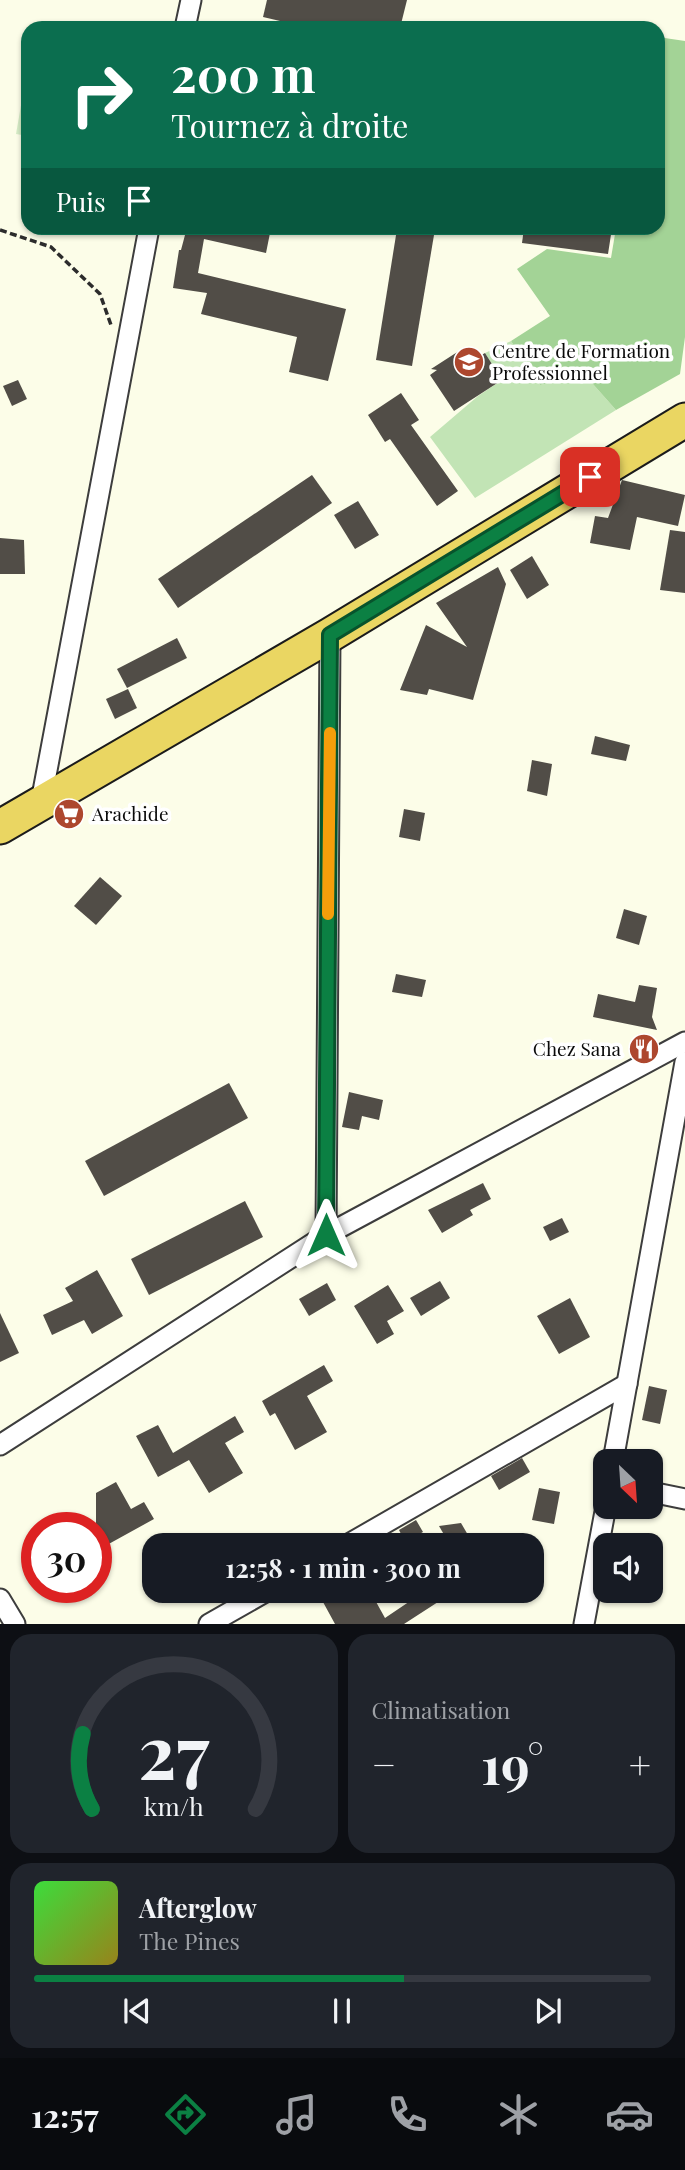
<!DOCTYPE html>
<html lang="fr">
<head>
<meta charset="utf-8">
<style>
  :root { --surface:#171b24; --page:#20242c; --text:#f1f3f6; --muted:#9ea1a6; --line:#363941; --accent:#0b8043 }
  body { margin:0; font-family:"Playfair Display",serif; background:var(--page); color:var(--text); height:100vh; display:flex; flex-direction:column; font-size:26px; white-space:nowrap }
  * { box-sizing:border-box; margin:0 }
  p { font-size:23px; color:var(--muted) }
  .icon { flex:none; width:38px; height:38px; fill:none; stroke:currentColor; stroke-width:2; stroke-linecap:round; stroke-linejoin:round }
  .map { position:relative; height:1624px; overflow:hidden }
  .panel { display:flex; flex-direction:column; gap:10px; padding:10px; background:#0d0f14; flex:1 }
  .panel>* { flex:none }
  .top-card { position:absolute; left:21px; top:21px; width:644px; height:214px; border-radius:21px; box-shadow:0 2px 5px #0004; background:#0b6e4f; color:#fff; overflow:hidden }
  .needle { width:46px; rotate:155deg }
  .fabs { position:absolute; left:593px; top:1449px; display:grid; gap:14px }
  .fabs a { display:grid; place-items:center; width:70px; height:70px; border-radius:14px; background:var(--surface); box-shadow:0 2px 5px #0004; font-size:35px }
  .speed { position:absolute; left:21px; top:1512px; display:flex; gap:14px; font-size:35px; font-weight:700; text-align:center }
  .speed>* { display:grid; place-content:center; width:91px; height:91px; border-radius:50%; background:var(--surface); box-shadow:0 2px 5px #0004; line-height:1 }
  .speed .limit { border:10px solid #d22; background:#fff; color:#111 }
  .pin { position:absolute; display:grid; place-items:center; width:60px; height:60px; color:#fff; margin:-30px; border-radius:14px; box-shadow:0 4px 10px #0006 }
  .me { position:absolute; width:77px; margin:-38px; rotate:0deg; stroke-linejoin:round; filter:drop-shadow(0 0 5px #0008) }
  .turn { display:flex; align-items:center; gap:24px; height:147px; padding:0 35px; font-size:32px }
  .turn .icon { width:91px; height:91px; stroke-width:2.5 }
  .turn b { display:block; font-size:49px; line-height:60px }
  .then { display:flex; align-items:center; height:66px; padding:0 35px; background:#0003; gap:14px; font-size:26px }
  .big { font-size:52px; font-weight:700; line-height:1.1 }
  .panel .card { flex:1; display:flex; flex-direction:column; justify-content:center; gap:10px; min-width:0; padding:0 24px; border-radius:21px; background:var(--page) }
  .panel .dial { align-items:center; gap:0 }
  .dial svg { height:182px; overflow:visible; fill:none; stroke:var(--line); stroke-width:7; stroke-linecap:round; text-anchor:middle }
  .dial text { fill:var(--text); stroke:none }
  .song { display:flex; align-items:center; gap:21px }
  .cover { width:84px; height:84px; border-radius:10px; background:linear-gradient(135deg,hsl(120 70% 55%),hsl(50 70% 35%)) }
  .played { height:7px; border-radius:4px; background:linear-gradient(90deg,var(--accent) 60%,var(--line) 60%) }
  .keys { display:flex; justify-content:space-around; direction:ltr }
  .heat { display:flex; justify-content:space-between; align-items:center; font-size:38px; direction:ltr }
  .panel .tiles { flex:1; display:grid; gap:10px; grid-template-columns:1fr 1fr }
  .card:last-child { grid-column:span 2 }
  .trip { position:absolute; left:142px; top:1533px; width:402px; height:70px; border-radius:21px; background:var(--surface); box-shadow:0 2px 5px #0004; font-weight:700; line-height:70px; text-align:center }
  .menu { display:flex; height:112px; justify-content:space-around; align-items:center; background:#090b0e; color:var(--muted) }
  .menu .icon { width:49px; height:49px }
  .menu .selected { color:var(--accent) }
  .menu b { font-size:32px; color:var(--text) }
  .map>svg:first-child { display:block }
  .green { fill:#c2e4b5 }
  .forest { fill:#a3d396 }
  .pitch { fill:#d6ecc6 }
  .building { fill:#514d47 }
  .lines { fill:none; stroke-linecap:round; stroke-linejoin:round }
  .minor-casing { stroke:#3d3d3d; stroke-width:23 }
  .trunk-casing { stroke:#1b1b1b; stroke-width:37 }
  .path { stroke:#2c2c2c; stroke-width:3.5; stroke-dasharray:7 3.5; stroke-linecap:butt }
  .minor { stroke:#fff; stroke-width:19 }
  .trunk { stroke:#ead662; stroke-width:33 }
  .route-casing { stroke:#07532c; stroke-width:18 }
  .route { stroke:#0b8043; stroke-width:12 }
  .slow { stroke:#f59e0b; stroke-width:12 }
  .labels { text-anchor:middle; stroke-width:7; stroke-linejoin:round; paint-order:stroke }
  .poi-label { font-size:19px; fill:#0a0a0a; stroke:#fff; text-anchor:start }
</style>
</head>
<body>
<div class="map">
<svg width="685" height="1624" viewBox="0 0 685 1624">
  <rect width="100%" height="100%" fill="#fcfde8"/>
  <polygon class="green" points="511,341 540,385 584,374 616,410 475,498 430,437 478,396 502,380 485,353"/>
  <polygon class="forest" points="658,37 685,41 685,337 680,374 616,410 584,374 540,385 511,341 550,316 517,269 547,249 611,258 616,228 658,228"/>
  <polygon class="pitch" points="27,71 28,71 28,136 16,134"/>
  <g class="building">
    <polygon points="267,0 407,0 400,28 310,28 263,17"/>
    <polygon points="183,228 271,228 266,253 204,239 198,273 346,309 328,381 289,372 297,337 201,314 207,293 173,288 179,250 181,250 185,235 182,234"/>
    <polygon points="524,228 612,228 608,254 522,243"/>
    <polygon points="397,229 434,235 412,366 376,360"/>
    <polygon points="462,349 469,362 485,353 502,380 454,411 430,375 437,370 431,369"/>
    <polygon points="18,380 27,399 12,406 3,386"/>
    <polygon points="401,393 419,420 411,425 458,491 437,506 390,439 385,442 368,415"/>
    <polygon points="312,475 332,503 178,608 158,579"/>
    <polygon points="622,480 685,495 678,526 637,517 630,550 590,543 595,516 608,518"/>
    <polygon points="358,501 379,535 355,549 334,515"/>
    <polygon points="670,530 685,532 685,593 660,590"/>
    <polygon points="0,538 24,540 25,574 0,574"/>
    <polygon points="532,556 549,585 527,599 510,570"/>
    <polygon points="498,567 506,584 473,700 429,689 427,695 400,690 426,625 467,647 436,603"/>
    <polygon points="177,638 187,658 127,688 117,669"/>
    <polygon points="128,689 137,708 115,719 106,699"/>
    <polygon points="595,736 630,745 626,761 591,754"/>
    <polygon points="532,760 552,764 547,796 527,791"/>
    <polygon points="404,809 425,813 420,841 399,837"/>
    <polygon points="100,877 122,896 96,925 74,906"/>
    <polygon points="624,909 647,916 639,945 616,938"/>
    <polygon points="396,974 426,980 422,997 392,992"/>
    <polygon points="639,985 657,988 652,1017 657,1030 593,1017 598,994 635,1002"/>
    <polygon points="229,1083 248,1118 104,1196 85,1161"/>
    <polygon points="349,1092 383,1100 379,1120 362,1116 359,1130 342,1127"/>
    <polygon points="483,1183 491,1199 470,1210 473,1215 442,1233 428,1210"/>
    <polygon points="245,1201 263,1237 149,1295 131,1259"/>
    <polygon points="562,1218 569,1232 550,1241 543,1227"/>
    <polygon points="97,1270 123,1316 92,1334 84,1320 52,1335 43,1315 73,1301 65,1288"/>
    <polygon points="440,1281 450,1298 421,1316 410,1298"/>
    <polygon points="327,1283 336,1300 309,1316 299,1299"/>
    <polygon points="388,1285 404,1311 387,1321 394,1334 377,1344 354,1306"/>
    <polygon points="570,1298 590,1337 559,1354 537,1316"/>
    <polygon points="0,1313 19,1353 0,1362"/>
    <polygon points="324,1365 333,1381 307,1396 327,1432 295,1450 275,1413 270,1416 262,1401"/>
    <polygon points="649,1386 667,1390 660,1424 642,1420"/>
    <polygon points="235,1416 244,1432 225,1443 243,1473 209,1493 189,1460 158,1477 136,1436 158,1425 173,1453"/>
    <polygon points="522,1458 530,1472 499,1490 491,1476"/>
    <polygon points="116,1482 131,1509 144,1502 154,1519 96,1551 96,1493"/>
    <polygon points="539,1488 560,1492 554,1524 532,1520"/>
    <polygon points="416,1520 423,1532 405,1542 399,1530"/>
    <polygon points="461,1523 468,1535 450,1545 439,1526"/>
    <polygon points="317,1591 370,1591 385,1618 425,1591 455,1591 404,1624 335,1624"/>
  </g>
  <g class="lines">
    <g class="minor-casing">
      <g id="minor">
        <polyline points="185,28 191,0"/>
        <polyline points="41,802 149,228"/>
        <polyline points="326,1235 330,635"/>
        <polyline points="0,1445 326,1235 685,1042"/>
        <polyline points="613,1461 685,1062"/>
        <polyline points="651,1492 685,1499"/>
        <polyline points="347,1545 627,1384"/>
        <polyline points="0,1599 15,1624"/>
        <polyline points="209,1624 267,1591"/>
        <polyline points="584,1624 606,1506"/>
      </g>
    </g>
    <g class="trunk-casing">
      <polyline id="trunk" points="0,827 330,635 685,420"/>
    </g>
    <polyline class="path" points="0,230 51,247 100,294 111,325"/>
    <use href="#minor" class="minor"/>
    <use href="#trunk" class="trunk"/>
  </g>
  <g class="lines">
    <g class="route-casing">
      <polyline id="route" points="326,1235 330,635 590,477"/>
    </g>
    <use href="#route" class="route"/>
    <polyline class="slow" points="328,914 330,733"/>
  </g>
  <defs>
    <g id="school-disc" transform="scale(1.575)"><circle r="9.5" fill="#ad472e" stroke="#fff"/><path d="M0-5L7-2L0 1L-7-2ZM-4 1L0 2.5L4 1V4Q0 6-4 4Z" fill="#fff"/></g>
    <g id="supermarket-disc" transform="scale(1.575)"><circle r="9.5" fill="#ad472e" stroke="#fff"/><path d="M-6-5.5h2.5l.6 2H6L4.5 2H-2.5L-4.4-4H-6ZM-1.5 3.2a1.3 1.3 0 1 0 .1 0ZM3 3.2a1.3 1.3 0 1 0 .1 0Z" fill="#fff"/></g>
    <g id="restaurant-disc" transform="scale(1.575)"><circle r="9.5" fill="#ad472e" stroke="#fff"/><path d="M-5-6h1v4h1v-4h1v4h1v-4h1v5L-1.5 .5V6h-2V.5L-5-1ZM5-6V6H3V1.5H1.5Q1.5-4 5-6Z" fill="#fff"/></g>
  </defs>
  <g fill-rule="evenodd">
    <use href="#school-disc" x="469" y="362"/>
    <use href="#supermarket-disc" x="69" y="814"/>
    <use href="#restaurant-disc" x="644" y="1049"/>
  </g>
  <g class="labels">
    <g class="poi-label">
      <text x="492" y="358">Centre de Formation<tspan x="492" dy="22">Professionnel</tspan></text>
      <text x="92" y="821">Arachide</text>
      <text x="621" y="1056" text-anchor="end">Chez Sana</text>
    </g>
  </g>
</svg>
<div class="fabs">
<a><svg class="needle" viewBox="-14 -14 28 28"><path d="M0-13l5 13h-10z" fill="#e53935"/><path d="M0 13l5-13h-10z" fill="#9ea1a6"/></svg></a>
<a><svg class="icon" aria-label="sound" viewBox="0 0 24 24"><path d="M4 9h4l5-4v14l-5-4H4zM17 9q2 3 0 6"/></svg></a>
</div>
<div class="speed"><div class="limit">30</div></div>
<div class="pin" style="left:590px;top:477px;background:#d93025"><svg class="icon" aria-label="arrive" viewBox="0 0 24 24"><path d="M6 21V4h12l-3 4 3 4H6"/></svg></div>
<svg class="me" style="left:326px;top:1235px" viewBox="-20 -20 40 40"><path d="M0-17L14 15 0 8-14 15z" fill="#0b8043" stroke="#fff" stroke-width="4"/></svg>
<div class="trip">12:58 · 1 min · 300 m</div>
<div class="top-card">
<div class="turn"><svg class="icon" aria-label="right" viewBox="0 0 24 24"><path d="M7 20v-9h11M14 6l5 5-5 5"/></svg><div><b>200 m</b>Tournez à droite</div></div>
<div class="then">Puis<svg class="icon" aria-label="arrive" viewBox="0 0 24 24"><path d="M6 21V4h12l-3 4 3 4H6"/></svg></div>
</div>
</div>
<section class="panel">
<div class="tiles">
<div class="card dial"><svg viewBox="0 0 100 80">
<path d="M14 69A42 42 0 1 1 86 69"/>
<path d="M14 69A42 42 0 0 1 10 36" stroke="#0b8043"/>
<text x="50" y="56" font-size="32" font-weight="700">27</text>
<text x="50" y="72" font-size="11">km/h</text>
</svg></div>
<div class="card"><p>Climatisation</p>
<div class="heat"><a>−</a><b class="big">19°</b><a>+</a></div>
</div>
<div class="card">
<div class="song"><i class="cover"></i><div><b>Afterglow</b><p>The Pines</p></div></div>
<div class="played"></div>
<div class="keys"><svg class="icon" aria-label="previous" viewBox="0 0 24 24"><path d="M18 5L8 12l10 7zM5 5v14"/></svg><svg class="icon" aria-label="pause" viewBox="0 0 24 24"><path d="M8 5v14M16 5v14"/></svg><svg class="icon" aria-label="next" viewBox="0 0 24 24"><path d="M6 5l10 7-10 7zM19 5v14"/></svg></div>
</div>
</div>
</section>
<nav class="menu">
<b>12:57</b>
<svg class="icon selected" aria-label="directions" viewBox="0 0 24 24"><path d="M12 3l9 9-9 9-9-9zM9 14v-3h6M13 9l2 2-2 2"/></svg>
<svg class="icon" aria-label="music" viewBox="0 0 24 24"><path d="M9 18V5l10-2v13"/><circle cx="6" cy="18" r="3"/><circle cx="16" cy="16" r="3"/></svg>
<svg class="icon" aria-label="phone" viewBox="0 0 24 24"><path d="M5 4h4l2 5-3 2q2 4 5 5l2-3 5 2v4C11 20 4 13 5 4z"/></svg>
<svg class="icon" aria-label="climate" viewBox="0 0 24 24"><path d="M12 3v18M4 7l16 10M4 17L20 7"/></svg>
<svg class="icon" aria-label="car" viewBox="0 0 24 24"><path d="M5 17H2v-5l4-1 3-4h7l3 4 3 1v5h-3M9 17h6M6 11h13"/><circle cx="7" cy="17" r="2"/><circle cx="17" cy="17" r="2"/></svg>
</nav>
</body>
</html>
